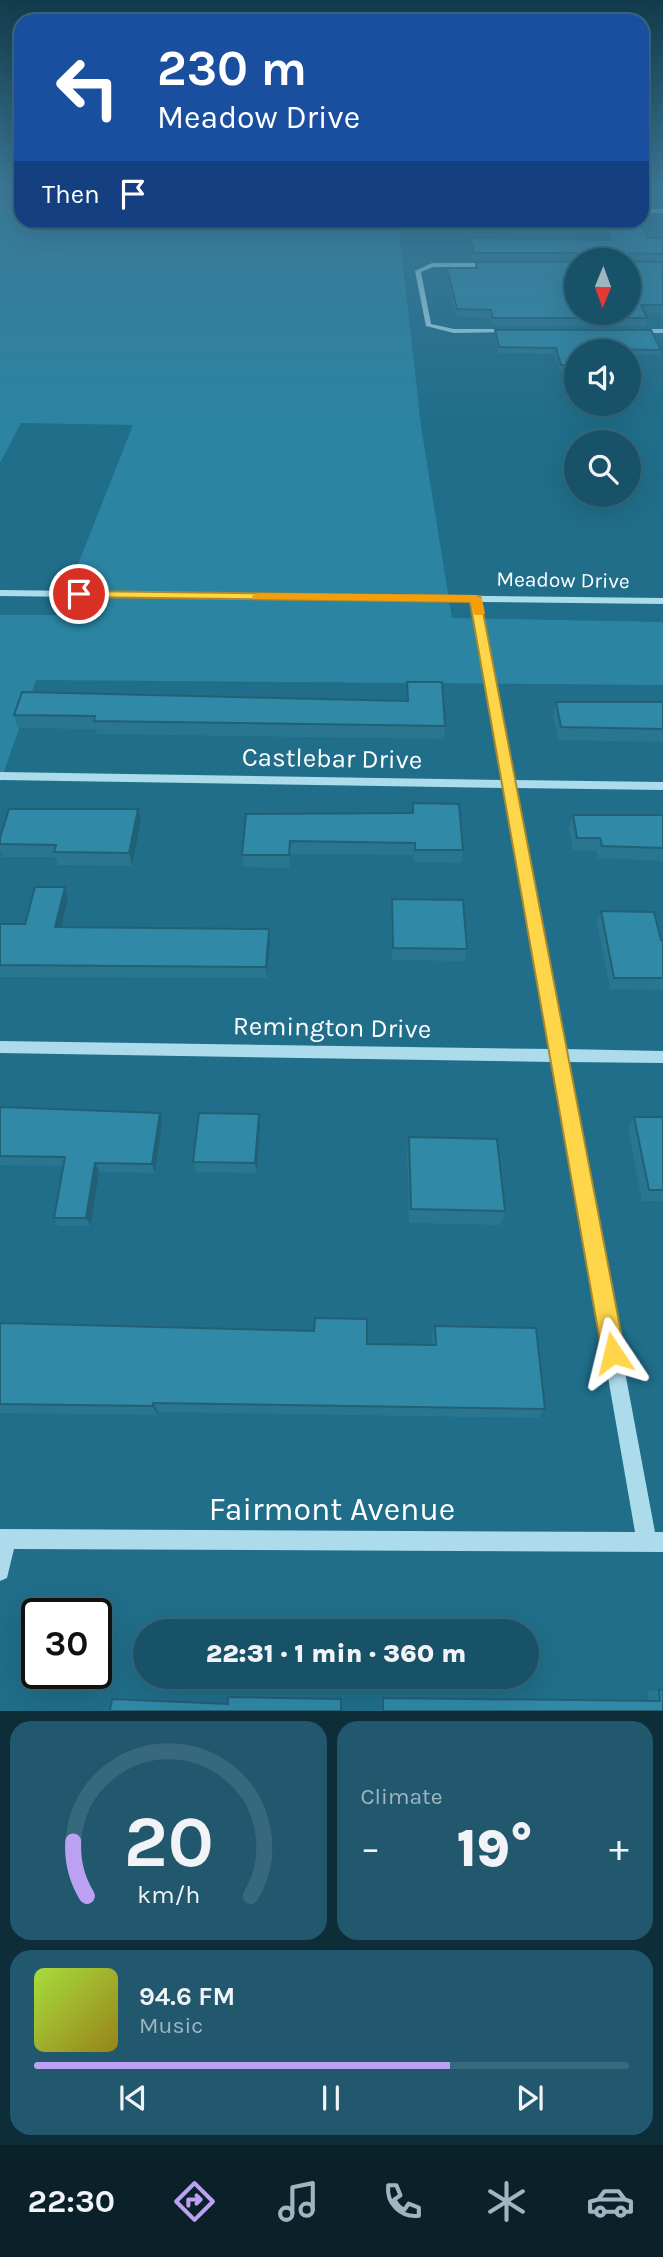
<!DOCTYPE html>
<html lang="en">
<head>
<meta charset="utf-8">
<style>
  :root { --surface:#185268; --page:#21586e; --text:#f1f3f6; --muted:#9fb6c0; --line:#36697c; --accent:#bca0f2 }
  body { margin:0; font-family:Karla,sans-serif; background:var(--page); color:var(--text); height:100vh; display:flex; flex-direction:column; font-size:26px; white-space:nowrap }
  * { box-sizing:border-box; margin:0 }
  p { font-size:23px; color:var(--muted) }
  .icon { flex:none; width:38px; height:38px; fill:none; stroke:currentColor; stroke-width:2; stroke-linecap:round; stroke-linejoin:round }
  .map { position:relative; height:1711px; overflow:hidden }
  .drawer { display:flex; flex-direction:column; gap:10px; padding:10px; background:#0d2d39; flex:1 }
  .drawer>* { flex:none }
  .guide { position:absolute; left:14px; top:14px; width:635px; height:214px; border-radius:21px; box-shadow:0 7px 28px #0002,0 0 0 2px var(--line); background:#1a4fa0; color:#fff; overflow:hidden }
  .needle { width:46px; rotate:181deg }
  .tools { position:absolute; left:564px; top:248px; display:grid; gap:14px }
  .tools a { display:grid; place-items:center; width:77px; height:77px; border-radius:50%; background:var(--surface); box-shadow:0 7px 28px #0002,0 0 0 2px var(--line); font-size:35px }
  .speed { position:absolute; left:21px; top:1598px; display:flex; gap:14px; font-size:35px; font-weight:700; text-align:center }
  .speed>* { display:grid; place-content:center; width:91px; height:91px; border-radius:50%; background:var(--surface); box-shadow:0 7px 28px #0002,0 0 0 2px var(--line); line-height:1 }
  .speed .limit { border:4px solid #111; border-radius:10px; background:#fff; color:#111 }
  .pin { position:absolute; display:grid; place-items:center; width:60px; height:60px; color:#fff; margin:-30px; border:4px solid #fff; border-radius:50%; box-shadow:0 2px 7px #0007 }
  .me { position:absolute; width:77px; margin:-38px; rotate:350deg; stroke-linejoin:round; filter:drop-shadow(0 0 5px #0008) }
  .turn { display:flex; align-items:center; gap:24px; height:147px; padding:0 28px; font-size:32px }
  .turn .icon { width:91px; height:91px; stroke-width:2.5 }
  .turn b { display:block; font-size:49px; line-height:60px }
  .then { display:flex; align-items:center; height:66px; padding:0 28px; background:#0003; gap:14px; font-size:26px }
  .big { font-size:52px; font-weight:800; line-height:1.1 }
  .drawer .tile { flex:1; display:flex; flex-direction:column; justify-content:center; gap:10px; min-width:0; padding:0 24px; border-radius:21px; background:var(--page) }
  .drawer .dial { align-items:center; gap:0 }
  .dial svg { height:182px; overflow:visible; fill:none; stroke:var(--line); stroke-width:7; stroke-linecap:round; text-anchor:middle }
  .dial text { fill:var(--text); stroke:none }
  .song { display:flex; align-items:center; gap:21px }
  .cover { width:84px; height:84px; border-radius:10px; background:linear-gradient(135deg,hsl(80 70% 55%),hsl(50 70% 35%)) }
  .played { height:7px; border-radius:4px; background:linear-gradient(90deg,var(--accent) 70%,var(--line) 70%) }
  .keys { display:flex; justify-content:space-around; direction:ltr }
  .heat { display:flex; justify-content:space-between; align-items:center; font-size:38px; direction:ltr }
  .drawer .tiles { flex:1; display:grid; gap:10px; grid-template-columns:1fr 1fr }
  .tile:last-child { grid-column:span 2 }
  .trip { position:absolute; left:133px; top:1619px; width:406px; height:70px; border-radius:35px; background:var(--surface); box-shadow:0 7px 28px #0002,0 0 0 2px var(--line); font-weight:800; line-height:70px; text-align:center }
  .tabs { display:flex; height:112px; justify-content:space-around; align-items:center; background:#0a212a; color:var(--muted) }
  .tabs .icon { width:49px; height:49px }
  .tabs .active { color:var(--accent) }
  .tabs b { font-size:32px; color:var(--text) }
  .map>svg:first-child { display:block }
  .green { fill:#2a84a2 }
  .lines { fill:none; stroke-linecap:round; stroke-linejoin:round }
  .minor { fill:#acdbeb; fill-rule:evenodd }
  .wall { fill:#297690 }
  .shaded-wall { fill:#226075 }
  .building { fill:#3089a7; stroke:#226075; stroke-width:2 }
  .route { fill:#ffd54a; stroke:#a68a30; stroke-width:2 }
  .slow { fill:#f59e0b }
  .labels { text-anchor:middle; stroke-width:7; stroke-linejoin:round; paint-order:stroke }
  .far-street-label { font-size:21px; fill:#fff; stroke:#206e8a }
  .street-label { font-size:26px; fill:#fff; stroke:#206e8a }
  .near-street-label { font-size:32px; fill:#fff; stroke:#206e8a }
</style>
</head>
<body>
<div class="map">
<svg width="663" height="1711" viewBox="0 0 663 1711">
  <rect width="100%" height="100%" fill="#206e8a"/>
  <polygon class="green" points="0,188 21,188 21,220 398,221 421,426 452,618 663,622 663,685 36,680 0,783 0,615 58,615 133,425 21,423 0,463"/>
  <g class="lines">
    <g class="minor">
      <rect x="642" y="209" width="21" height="4"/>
      <polygon points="432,263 491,263 494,265 491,267 433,267 421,272 431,324 454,329 511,329 513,330 513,332 454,333 426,326 415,271"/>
      <polygon points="663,329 663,333 637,333 634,331 637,329"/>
      <polygon points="0,590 663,598 663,604 481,602 514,780 663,782 663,790 516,788 565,1049 663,1051 663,1063 567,1062 655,1532 663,1532 663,1552 14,1549 7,1578 0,1581 0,1529 635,1532 553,1062 0,1053 0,1041 550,1049 504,788 0,780 0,772 503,780 472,602 0,596"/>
    </g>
  </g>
  <g class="wall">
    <polygon points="601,220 638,220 648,238 663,238 663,261 628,260 630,262 663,262 663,313 645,313 647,318 646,326 492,326 491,318 456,317 446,276 447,268 475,268 476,262 628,261 473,260 470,245 470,238 606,240 600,227"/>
    <polygon points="495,330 661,350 660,355 628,355 628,352 576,352 576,370 560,370 555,354 498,353 495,336"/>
    <polygon points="407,682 445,726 444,739 97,734 96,729 18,728 14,715 406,701"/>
    <polygon points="556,702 663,702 663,742 558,740 553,715"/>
    <polygon points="413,803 463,850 461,863 414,862 414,855 290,854 289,868 243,867 242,855 246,814 412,813"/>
    <polygon points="138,809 141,821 132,866 58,865 55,857 3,857 0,849 0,838"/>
    <polygon points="573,815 663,815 663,861 598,858 596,851 573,850 569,828"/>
    <polygon points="68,899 62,927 269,929 270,941 267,978 0,977 0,924 25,924"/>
    <polygon points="392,899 467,949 465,961 392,960 391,912"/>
    <polygon points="601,911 663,940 663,990 610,989 597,923"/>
    <polygon points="0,1107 162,1123 155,1173 99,1172 91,1226 58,1226 54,1218 63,1166 0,1165"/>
    <polygon points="634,1117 663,1117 663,1201 642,1201 628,1129"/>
    <polygon points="260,1124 257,1173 196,1172 193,1162"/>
    <polygon points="409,1137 505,1211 500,1225 409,1223 407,1152"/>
    <polygon points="0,1323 367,1344 433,1345 432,1337 435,1326 545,1409 538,1418 158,1412 158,1415 0,1413"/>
    <polygon points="663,1690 663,1711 381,1711 381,1699 383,1698 649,1700 647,1691"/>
  </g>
  <g class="shaded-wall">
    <polygon points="138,809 141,821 132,866 129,853"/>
    <polygon points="65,887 68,899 59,938 55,927"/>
    <polygon points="269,929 270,941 267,978 266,967"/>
    <polygon points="160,1113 162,1123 155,1173 152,1164"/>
    <polygon points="259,1114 260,1124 257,1173 255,1163"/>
    <polygon points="95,1163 99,1172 91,1226 86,1218"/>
    <polygon points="153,1403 158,1412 158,1415 152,1406"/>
  </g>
  <g class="building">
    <polygon points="602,220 638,220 648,238 663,238 663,254 630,253 627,259 630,262 663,262 663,305 641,305 647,318 493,318 491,310 457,309 447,268 477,268 476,262 576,262 576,313 628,313 628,261 579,261 580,259 577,253 474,253 470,238 611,240"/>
    <polygon points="495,330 651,330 661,350 582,349 583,352 576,352 576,365 561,365 556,348 499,347"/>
    <polygon points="407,682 442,682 445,726 94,721 95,716 14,715 22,692 408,701"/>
    <polygon points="556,702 663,702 663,729 561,727"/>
    <polygon points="413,803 459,804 463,850 415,850 415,843 290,841 289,855 242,855 246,814 413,813"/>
    <polygon points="9,809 138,809 129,853 54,852 56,845 0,844 0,838"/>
    <polygon points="573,815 663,815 663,848 602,846 600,838 577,838"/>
    <polygon points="35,887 65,887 55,927 269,929 266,967 0,965 0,924 25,924"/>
    <polygon points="392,899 463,900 467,949 393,948"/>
    <polygon points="601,911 654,912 661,940 663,940 663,978 614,978"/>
    <polygon points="0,1107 160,1113 152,1164 95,1163 86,1218 54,1218 65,1157 0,1156"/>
    <polygon points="199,1113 259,1114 255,1163 193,1162"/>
    <polygon points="634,1117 663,1117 663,1190 649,1190"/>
    <polygon points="409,1137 497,1139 505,1211 411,1209"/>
    <polygon points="315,1318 367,1319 367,1344 436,1345 435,1326 536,1328 545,1409 153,1403 152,1406 0,1404 0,1323 314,1331"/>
    <polygon points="659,1690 663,1690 663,1711 383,1711 383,1698 660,1701"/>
    <polygon points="228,1697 341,1699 341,1711 110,1711 112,1699 228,1704"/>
  </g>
  <linearGradient id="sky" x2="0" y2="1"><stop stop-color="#123c4c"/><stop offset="0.44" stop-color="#3c7998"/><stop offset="1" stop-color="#3c7998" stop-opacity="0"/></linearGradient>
  <rect width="663" height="428" fill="url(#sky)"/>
  <polygon class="route" points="79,591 480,596 625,1353 621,1361 613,1364 605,1361 602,1353 470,602 75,597 75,592"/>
  <polygon class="slow" points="258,593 476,595 482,599 485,613 483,615 474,615 471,602 253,599 252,596"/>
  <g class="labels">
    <g class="far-street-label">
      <text transform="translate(563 580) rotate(1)" y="7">Meadow Drive</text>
    </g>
    <g class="street-label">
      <text transform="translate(332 758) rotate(1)" y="9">Castlebar Drive</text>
      <text transform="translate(332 1027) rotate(1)" y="9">Remington Drive</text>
    </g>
    <g class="near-street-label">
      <text x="332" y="1520">Fairmont Avenue</text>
    </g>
  </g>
</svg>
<div class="tools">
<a><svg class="needle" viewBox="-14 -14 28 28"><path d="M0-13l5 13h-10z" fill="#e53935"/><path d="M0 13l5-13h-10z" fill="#9fb6c0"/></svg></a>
<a><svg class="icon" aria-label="sound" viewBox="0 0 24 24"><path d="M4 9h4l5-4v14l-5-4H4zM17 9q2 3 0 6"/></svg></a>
<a><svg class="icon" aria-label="search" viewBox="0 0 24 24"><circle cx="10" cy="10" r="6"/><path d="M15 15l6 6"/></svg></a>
</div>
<div class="speed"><div class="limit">30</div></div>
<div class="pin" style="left:79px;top:594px;background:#d93025"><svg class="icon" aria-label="arrive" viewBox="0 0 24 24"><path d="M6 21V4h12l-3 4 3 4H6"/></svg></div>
<svg class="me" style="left:613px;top:1353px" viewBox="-20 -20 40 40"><path d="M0-17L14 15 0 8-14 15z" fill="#ffd54a" stroke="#fff" stroke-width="4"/></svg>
<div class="trip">22:31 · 1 min · 360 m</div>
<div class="guide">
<div class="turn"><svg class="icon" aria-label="left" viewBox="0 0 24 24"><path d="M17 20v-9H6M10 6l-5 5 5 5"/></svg><div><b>230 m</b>Meadow Drive</div></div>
<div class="then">Then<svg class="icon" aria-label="arrive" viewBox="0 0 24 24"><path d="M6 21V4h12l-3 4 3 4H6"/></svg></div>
</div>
</div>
<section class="drawer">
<div class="tiles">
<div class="tile dial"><svg viewBox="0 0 100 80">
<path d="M14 69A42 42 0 1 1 86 69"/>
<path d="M14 69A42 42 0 0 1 8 45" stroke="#bca0f2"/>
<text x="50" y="56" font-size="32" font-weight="700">20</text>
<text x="50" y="72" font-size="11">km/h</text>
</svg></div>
<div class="tile"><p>Climate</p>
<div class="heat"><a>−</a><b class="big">19°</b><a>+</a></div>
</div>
<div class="tile">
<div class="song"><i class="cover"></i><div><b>94.6 FM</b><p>Music</p></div></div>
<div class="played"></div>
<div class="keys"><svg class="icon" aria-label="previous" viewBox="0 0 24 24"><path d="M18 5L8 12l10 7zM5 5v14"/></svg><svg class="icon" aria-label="pause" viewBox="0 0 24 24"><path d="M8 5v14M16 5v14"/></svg><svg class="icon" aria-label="next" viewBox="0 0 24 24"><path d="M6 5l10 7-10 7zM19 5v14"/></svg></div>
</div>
</div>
</section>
<nav class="tabs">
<b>22:30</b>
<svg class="icon active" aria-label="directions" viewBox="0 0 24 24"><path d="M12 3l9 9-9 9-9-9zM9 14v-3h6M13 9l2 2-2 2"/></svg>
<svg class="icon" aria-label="music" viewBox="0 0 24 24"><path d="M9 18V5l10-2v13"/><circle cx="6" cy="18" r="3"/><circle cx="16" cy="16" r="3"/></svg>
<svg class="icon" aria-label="phone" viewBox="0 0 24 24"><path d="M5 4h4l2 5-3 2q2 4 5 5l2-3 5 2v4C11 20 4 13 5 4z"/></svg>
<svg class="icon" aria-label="climate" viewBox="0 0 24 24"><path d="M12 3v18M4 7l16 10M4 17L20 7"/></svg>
<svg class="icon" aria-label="car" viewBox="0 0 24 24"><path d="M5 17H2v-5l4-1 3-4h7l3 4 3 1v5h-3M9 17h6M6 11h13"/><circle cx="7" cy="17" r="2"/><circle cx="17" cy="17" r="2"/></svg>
</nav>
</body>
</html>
